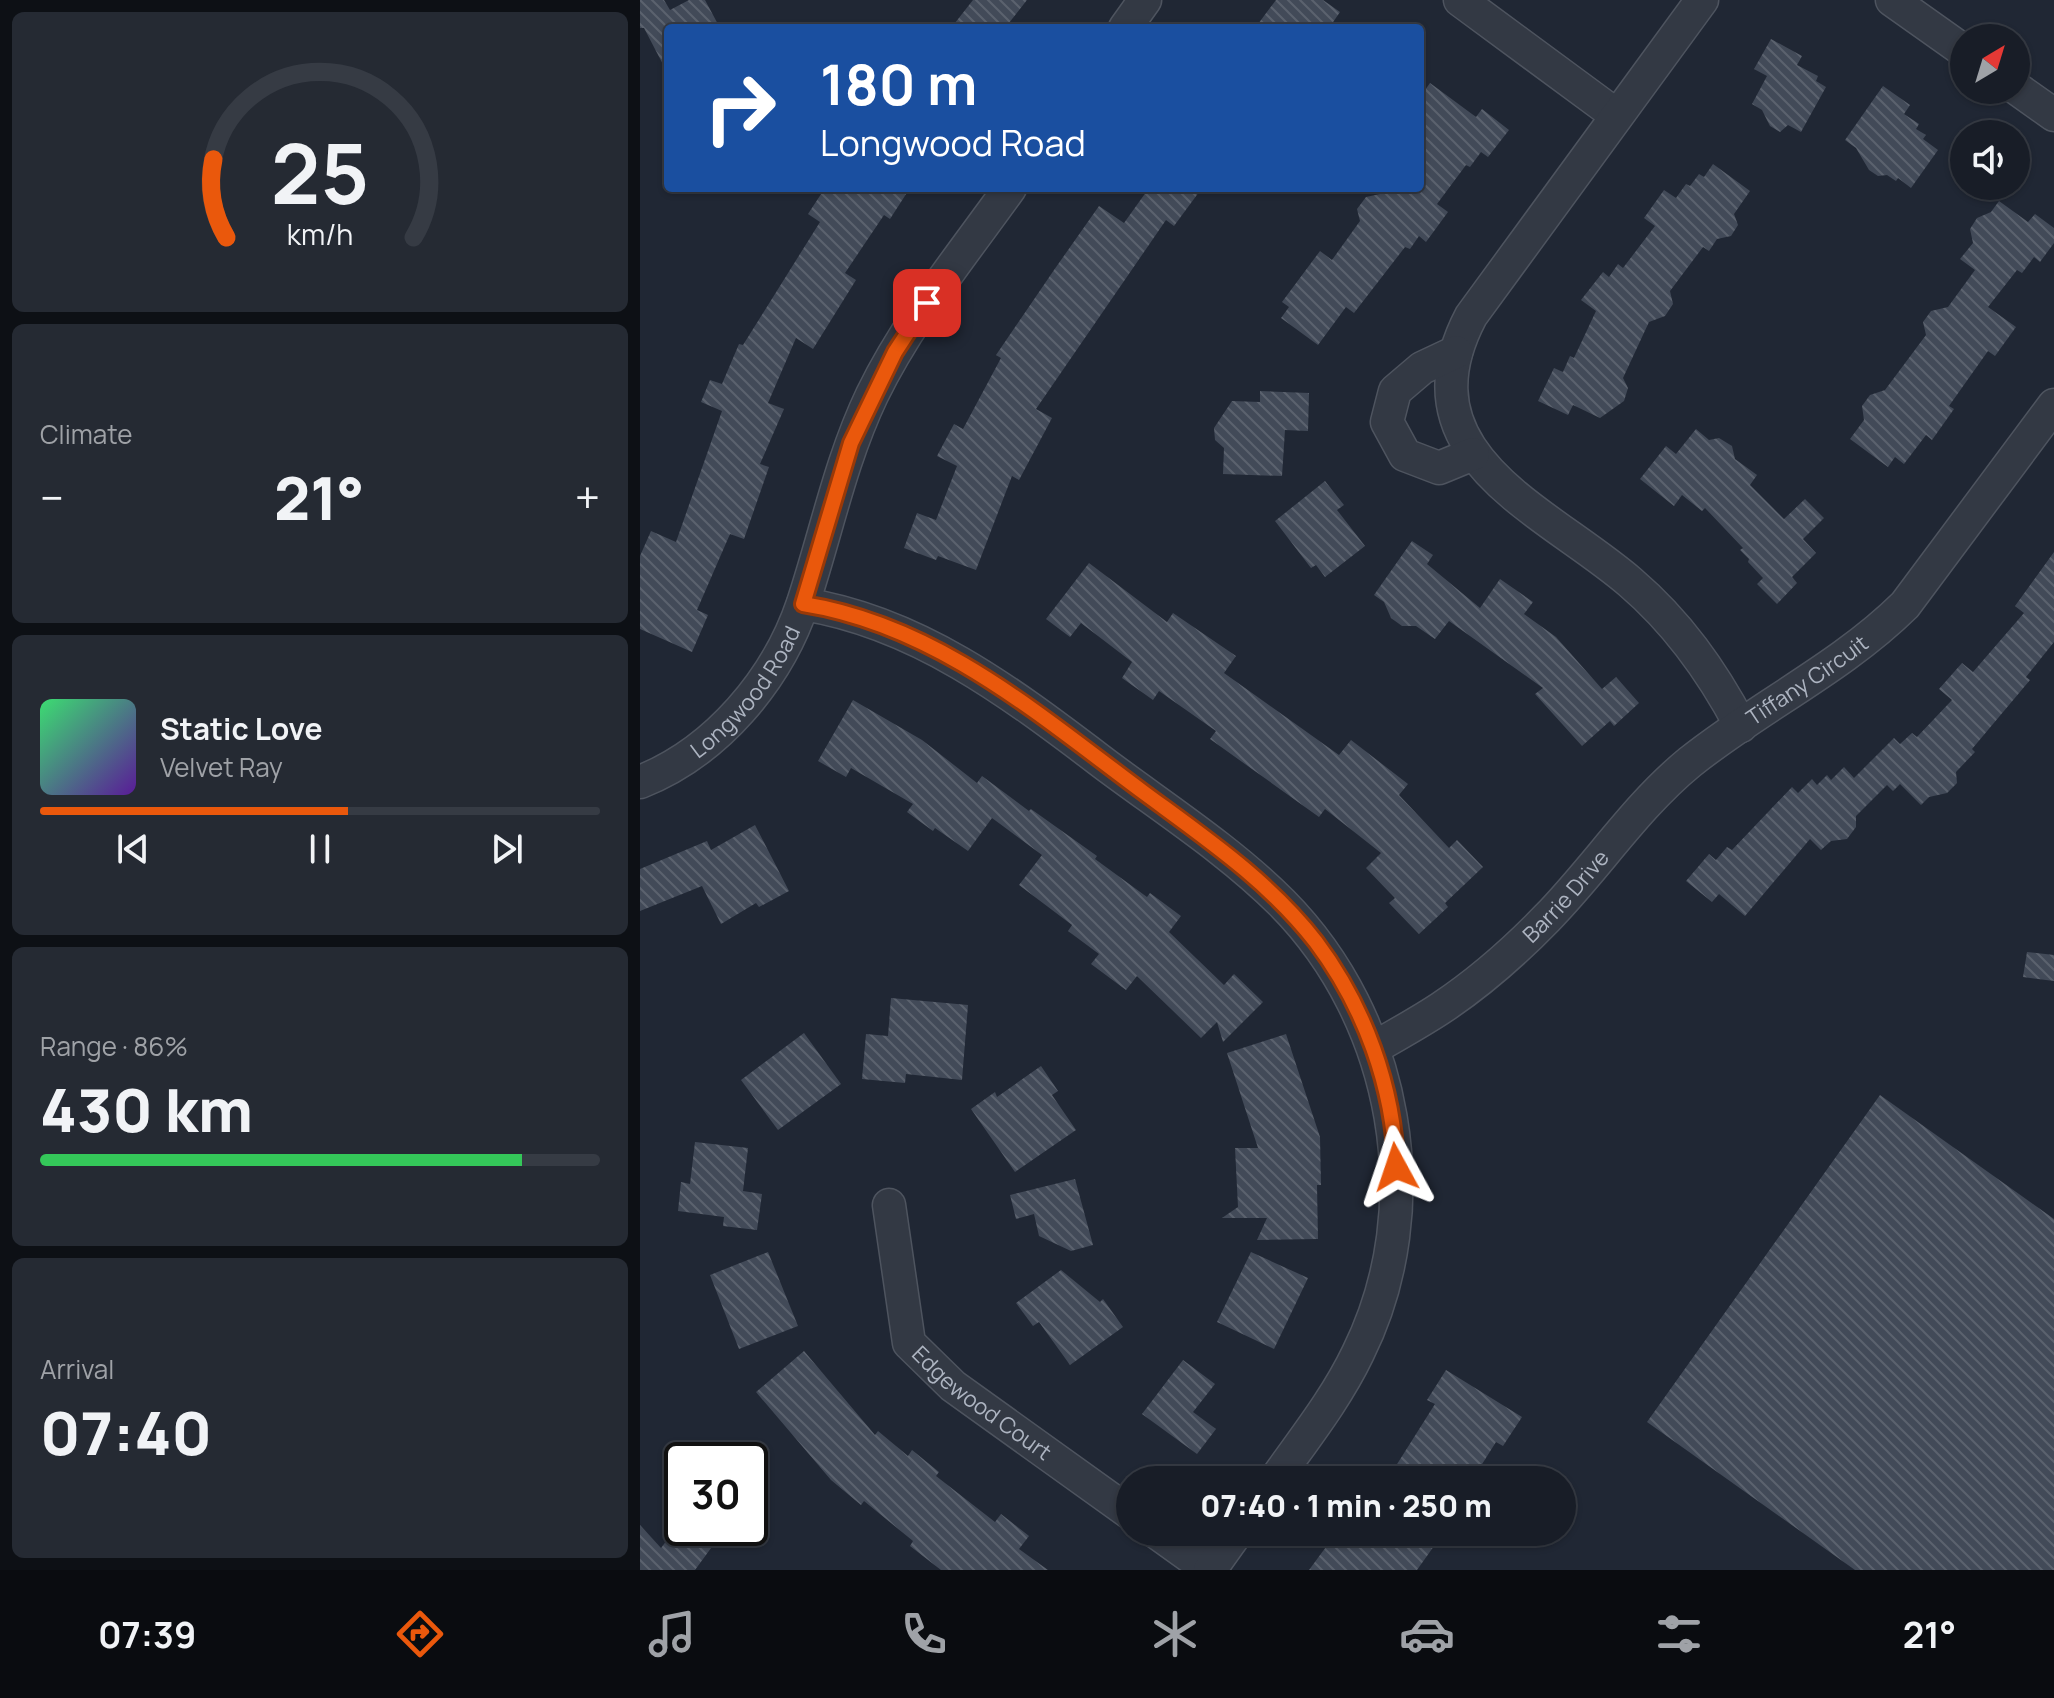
<!DOCTYPE html>
<html lang="en">
<head>
<meta charset="utf-8">
<style>
  :root { --surface:#181d27; --page:#252a33; --text:#f1f3f6; --muted:#9fa2a7; --line:#363b44; --accent:#ea580c }
  body { margin:0; font-family:Manrope,sans-serif; background:var(--page); color:var(--text); height:100vh; display:flex; flex-direction:column; font-size:30px; white-space:nowrap }
  * { box-sizing:border-box; margin:0 }
  p { font-size:26px; color:var(--muted) }
  .icon { flex:none; width:44px; height:44px; fill:none; stroke:currentColor; stroke-width:2; stroke-linecap:round; stroke-linejoin:round }
  .map { position:relative; flex:1; overflow:hidden }
  .details { display:flex; flex-direction:column; gap:12px; padding:12px; background:#0d1015; width:640px }
  .details>* { flex:none }
  .guide { position:absolute; left:24px; top:24px; width:760px; height:168px; border-radius:8px; box-shadow:0 2px 6px #0004,0 0 0 2px var(--line); background:#1a4fa0; color:#fff; overflow:hidden }
  .needle { width:52px; rotate:38deg }
  .fabs { position:absolute; left:1310px; top:24px; display:grid; gap:16px }
  .fabs a { display:grid; place-items:center; width:80px; height:80px; border-radius:50%; background:var(--surface); box-shadow:0 2px 6px #0004,0 0 0 2px var(--line); font-size:40px }
  .speed { position:absolute; left:24px; top:1442px; display:flex; gap:16px; font-size:40px; font-weight:700; text-align:center }
  .speed>* { display:grid; place-content:center; width:104px; height:104px; border-radius:50%; background:var(--surface); box-shadow:0 2px 6px #0004,0 0 0 2px var(--line); line-height:1 }
  .speed .limit { border:4px solid #111; border-radius:12px; background:#fff; color:#111 }
  .pin { position:absolute; display:grid; place-items:center; width:68px; height:68px; color:#fff; margin:-34px; border-radius:16px; box-shadow:0 4px 12px #0006 }
  .me { position:absolute; width:88px; margin:-44px; rotate:355deg; stroke-linejoin:round; filter:drop-shadow(0 0 6px #0008) }
  .turn { display:flex; align-items:center; gap:28px; height:168px; padding:0 24px; font-size:36px }
  .turn .icon { width:104px; height:104px; stroke-width:2.5 }
  .turn b { display:block; font-size:56px; line-height:68px }
  .big { font-size:60px; font-weight:800; line-height:1.1 }
  .details .widget { flex:1; display:flex; flex-direction:column; justify-content:center; gap:12px; min-width:0; padding:0 28px; border-radius:12px; background:var(--page) }
  .details .dial { align-items:center; gap:0 }
  .dial svg { height:208px; overflow:visible; fill:none; stroke:var(--line); stroke-width:7; stroke-linecap:round; text-anchor:middle }
  .dial text { fill:var(--text); stroke:none }
  .song { display:flex; align-items:center; gap:24px }
  .cover { width:96px; height:96px; border-radius:12px; background:linear-gradient(135deg,hsl(140 70% 55%),hsl(270 70% 35%)) }
  .played { height:8px; border-radius:4px; background:linear-gradient(90deg,var(--accent) 55%,var(--line) 55%) }
  .keys { display:flex; justify-content:space-around; direction:ltr }
  .heat { display:flex; justify-content:space-between; align-items:center; font-size:44px; direction:ltr }
  .charge { height:12px; border-radius:6px; background:linear-gradient(90deg,#34c759 86%,var(--line) 0) }
  .trip { position:absolute; left:476px; top:1466px; width:460px; height:80px; border-radius:40px; background:var(--surface); box-shadow:0 2px 6px #0004,0 0 0 2px var(--line); font-weight:800; line-height:80px; text-align:center }
  .tabs { display:flex; height:128px; justify-content:space-around; align-items:center; background:#0a0c10; color:var(--muted) }
  .tabs .icon { width:56px; height:56px }
  .tabs .current { color:var(--accent) }
  .tabs b { font-size:36px; color:var(--text) }
  main { display:flex; flex:1; min-height:0 }
  .map>svg:first-child { display:block }
  .building { fill:url(#building-back-hatch) }
  .lines { fill:none; stroke-linecap:round; stroke-linejoin:round }
  .minor-casing { stroke:#4e545f; stroke-width:35 }
  .minor { stroke:#333944; stroke-width:32 }
  .route-casing { stroke:#983908; stroke-width:20 }
  .route { stroke:#ea580c; stroke-width:14 }
  .labels { text-anchor:middle; stroke-width:8; stroke-linejoin:round; paint-order:stroke }
  .street-label { font-size:22px; fill:#adb4c1; stroke:#191e29 }
</style>
</head>
<body>
<main>
<section class="details">
<div class="widget dial"><svg viewBox="0 0 100 80">
<path d="M14 69A42 42 0 1 1 86 69"/>
<path d="M14 69A42 42 0 0 1 9 39" stroke="#ea580c"/>
<text x="50" y="56" font-size="32" font-weight="700">25</text>
<text x="50" y="72" font-size="11">km/h</text>
</svg></div>
<div class="widget"><p>Climate</p>
<div class="heat"><a>−</a><b class="big">21°</b><a>+</a></div>
</div>
<div class="widget">
<div class="song"><i class="cover"></i><div><b>Static Love</b><p>Velvet Ray</p></div></div>
<div class="played"></div>
<div class="keys"><svg class="icon" aria-label="previous" viewBox="0 0 24 24"><path d="M18 5L8 12l10 7zM5 5v14"/></svg><svg class="icon" aria-label="pause" viewBox="0 0 24 24"><path d="M8 5v14M16 5v14"/></svg><svg class="icon" aria-label="next" viewBox="0 0 24 24"><path d="M6 5l10 7-10 7zM19 5v14"/></svg></div>
</div>
<div class="widget"><p>Range · 86%</p><b class="big">430 km</b><div class="charge"></div></div>
<div class="widget"><p>Arrival</p><b class="big">07:40</b></div>
</section>
<div class="map">
<svg width="1414" height="1570" viewBox="0 0 1414 1570">
  <defs>
    <pattern id="building-back-hatch" width="6" height="6" patternUnits="userSpaceOnUse" patternTransform="scale(2)"><rect width="6" height="6" fill="#424a58"/><path d="M-1 5l2 2M0 0l6 6M5-1l2 2" fill="none" stroke="#5b626e"/></pattern>
  </defs>
  <rect width="100%" height="100%" fill="#202734"/>
  <g class="building">
    <polygon points="0,0 24,0 30,10 49,0 65,0 80,28 28,28 28,74 4,28 0,28"/>
    <polygon points="333,0 387,0 365,28 311,28"/>
    <polygon points="636,0 683,0 700,12 689,28 615,28"/>
    <polygon points="1131,39 1162,56 1157,65 1178,76 1176,81 1186,87 1161,132 1148,125 1140,132 1130,126 1122,110 1112,104 1127,76 1114,69"/>
    <polygon points="790,83 836,117 842,109 869,130 848,157 841,152 830,167 826,165 797,204 808,212 786,242 779,236 770,249 765,247 714,313 706,307 678,345 641,318 649,307 642,302 680,251 692,260 720,221 717,209 726,197 740,194 744,188 780,188 780,97"/>
    <polygon points="1243,86 1270,105 1264,114 1279,124 1276,129 1286,135 1283,139 1298,150 1271,188 1258,178 1256,181 1247,175 1238,176 1229,170 1216,148 1205,140"/>
    <polygon points="1073,164 1110,191 1094,214 1098,225 1091,236 1077,239 1069,251 1063,247 1030,291 1033,304 1025,316 1009,322 983,378 988,388 984,401 960,418 933,405 928,415 898,401 914,368 923,372 930,356 934,358 956,311 941,300 963,272 969,277 978,264 983,268 1015,226 1004,218 1024,190 1036,198 1046,184 1050,186 1059,174 1064,177"/>
    <polygon points="185,188 270,188 250,219 244,215 205,273 216,280 173,349 156,338 128,403 144,409 120,464 129,467 104,539 90,534 57,610 68,615 52,652 0,629 0,556 11,531 36,542 82,411 61,402 70,380 82,384 99,344 103,345 180,222 168,214"/>
    <polygon points="509,188 562,188 534,226 526,220 396,409 412,418 379,480 372,476 336,570 298,556 296,560 264,548 277,513 296,520 317,466 297,456 314,424 323,429 361,358 356,355 414,270 459,206 484,223"/>
    <polygon points="1359,201 1388,222 1395,214 1414,228 1414,243 1400,262 1394,257 1382,273 1377,270 1348,307 1376,327 1355,356 1348,351 1309,406 1314,409 1292,440 1286,435 1264,464 1255,457 1248,467 1210,439 1224,420 1222,406 1230,395 1245,390 1286,335 1283,322 1291,311 1308,307 1335,270 1320,259 1333,243 1330,229 1337,218 1351,212"/>
    <polygon points="620,391 669,393 668,431 645,430 642,476 583,474 584,448 575,440 574,428 592,401 620,402"/>
    <polygon points="1056,429 1069,440 1079,438 1092,446 1095,459 1117,475 1110,485 1144,519 1165,499 1184,518 1163,539 1176,553 1152,577 1157,583 1137,604 1117,584 1123,578 1108,562 1109,559 1100,550 1103,548 1065,508 1062,511 1042,495 1034,506 1000,479 1026,446 1036,454"/>
    <polygon points="685,481 704,505 697,510 725,546 685,577 676,565 671,568 635,521"/>
    <polygon points="772,541 793,555 787,564 840,608 860,579 893,602 884,614 916,637 962,689 976,677 999,703 974,726 970,721 942,746 895,694 903,688 809,621 795,639 776,626 762,626 751,618 744,602 734,595"/>
    <polygon points="1414,552 1414,642 1386,677 1390,680 1332,749 1335,752 1316,772 1317,783 1307,793 1289,797 1281,805 1260,784 1253,791 1247,785 1216,816 1216,827 1207,839 1191,841 1181,850 1170,839 1105,916 1079,894 1072,902 1046,881 1069,854 1076,860 1087,847 1092,850 1152,787 1158,793 1172,779 1177,785 1187,775 1191,780 1204,767 1214,778 1254,738 1260,744 1272,733 1277,737 1312,700 1299,689 1322,663 1333,672 1384,613 1375,606"/>
    <polygon points="449,563 527,622 533,613 596,656 584,673 699,755 711,740 768,784 759,795 809,848 817,840 843,867 805,903 808,907 779,934 749,903 755,898 726,868 741,853 685,809 679,817 570,739 576,731 519,691 513,700 482,678 492,662 441,623 430,637 406,619"/>
    <polygon points="213,700 282,740 337,783 342,776 389,811 391,809 457,856 455,859 507,897 510,893 541,916 529,932 584,985 594,974 623,1002 583,1042 577,1022 561,1038 497,976 486,990 451,964 459,954 428,931 432,925 379,885 402,855 352,818 328,851 295,828 293,831 267,812 273,804 211,768 206,777 178,761"/>
    <polygon points="115,825 149,891 119,907 116,903 81,924 62,886 0,911 0,869 67,841 71,850"/>
    <polygon points="1387,952 1414,955 1414,981 1383,977"/>
    <polygon points="251,998 328,1005 322,1080 266,1074 265,1083 222,1079 226,1034 248,1036"/>
    <polygon points="164,1033 201,1084 138,1130 101,1080"/>
    <polygon points="646,1034 680,1137 681,1185 677,1185 678,1239 617,1240 627,1218 582,1218 598,1207 595,1148 618,1148 587,1053"/>
    <polygon points="401,1066 418,1091 412,1095 436,1130 375,1172 331,1109 355,1092 357,1097"/>
    <polygon points="1240,1095 1414,1219 1414,1570 1215,1570 1007,1422"/>
    <polygon points="55,1142 108,1148 103,1191 122,1194 117,1230 83,1226 84,1217 38,1211 41,1182 50,1184"/>
    <polygon points="435,1179 453,1245 431,1251 399,1236 394,1214 376,1219 370,1195"/>
    <polygon points="128,1252 158,1326 99,1349 70,1275"/>
    <polygon points="611,1252 668,1278 634,1349 577,1322"/>
    <polygon points="421,1270 460,1302 463,1299 483,1327 430,1365 399,1322 393,1326 376,1303"/>
    <polygon points="164,1351 235,1435 238,1431 268,1456 272,1450 299,1472 296,1476 355,1522 361,1514 389,1536 379,1549 408,1570 301,1570 270,1546 273,1541 224,1501 221,1505 191,1480 116,1392"/>
    <polygon points="543,1360 575,1384 553,1412 576,1429 557,1454 502,1414"/>
    <polygon points="806,1370 882,1417 863,1446 856,1442 832,1480 747,1480 795,1404 787,1400"/>
    <polygon points="42,1520 42,1528 52,1528 74,1544 55,1570 0,1570 0,1525 21,1548"/>
    <polygon points="697,1532 804,1532 777,1570 669,1570"/>
  </g>
  <g class="lines">
    <g class="minor-casing">
      <g id="minor">
        <polyline points="820,0 976,115"/>
        <path d="M1062 0 831 316C758 455 905 509 990 582 1038 623 1072 671 1101 726"/>
        <polyline points="1252,0 1324,51"/>
        <polyline points="485,28 505,0"/>
        <polyline points="1376,88 1414,115"/>
        <polyline points="816,352 782,368 755,391 747,422 765,455 799,468 833,454"/>
        <path d="M163 604C282 623 376 697 470 768 528 811 591 852 642 903 757 1019 791 1206 718 1353 696 1399 664 1439 635 1480"/>
        <path id="s1" d="M0 782C76 752 137 680 163 603 186 534 200 462 232 395 268 321 322 255 370 188"/>
        <path id="s2" d="M734 1048C756 1035 780 1022 801 1008 840 982 875 951 907 918 957 867 995 807 1050 762 1120 706 1201 668 1265 605L1414 405"/>
        <path id="s3" d="M249 1205 269 1343 313 1386 490 1513"/>
        <polyline points="516,1532 569,1570"/>
        <polyline points="570,1570 597,1532"/>
      </g>
    </g>
    <use href="#minor" class="minor"/>
  </g>
  <g class="lines">
    <g class="route-casing">
      <path id="route" d="M287 303 255 352 211 443 163 604C296 625 398 714 503 792 564 837 629 881 676 942 724 1006 754 1087 756 1167"/>
    </g>
    <use href="#route" class="route"/>
  </g>
  <g class="labels">
    <g class="street-label">
      <text dy="8" stroke="none"><textPath href="#s2" startOffset="572">Tiffany Circuit</textPath></text>
      <text dy="8" stroke="none"><textPath href="#s1" startOffset="142">Longwood Road</textPath></text>
      <text dy="8" stroke="none"><textPath href="#s2" startOffset="246">Barrie Drive</textPath></text>
      <text dy="8" stroke="none"><textPath href="#s3" startOffset="234">Edgewood Court</textPath></text>
    </g>
  </g>
</svg>
<div class="fabs">
<a><svg class="needle" viewBox="-14 -14 28 28"><path d="M0-13l5 13h-10z" fill="#e53935"/><path d="M0 13l5-13h-10z" fill="#9fa2a7"/></svg></a>
<a><svg class="icon" aria-label="sound" viewBox="0 0 24 24"><path d="M4 9h4l5-4v14l-5-4H4zM17 9q2 3 0 6"/></svg></a>
</div>
<div class="speed"><div class="limit">30</div></div>
<div class="pin" style="left:287px;top:303px;background:#d93025"><svg class="icon" aria-label="arrive" viewBox="0 0 24 24"><path d="M6 21V4h12l-3 4 3 4H6"/></svg></div>
<svg class="me" style="left:756px;top:1167px" viewBox="-20 -20 40 40"><path d="M0-17L14 15 0 8-14 15z" fill="#ea580c" stroke="#fff" stroke-width="4"/></svg>
<div class="trip">07:40 · 1 min · 250 m</div>
<div class="guide">
<div class="turn"><svg class="icon" aria-label="right" viewBox="0 0 24 24"><path d="M7 20v-9h11M14 6l5 5-5 5"/></svg><div><b>180 m</b>Longwood Road</div></div>
</div>
</div>
</main>
<nav class="tabs">
<b>07:39</b>
<svg class="icon current" aria-label="directions" viewBox="0 0 24 24"><path d="M12 3l9 9-9 9-9-9zM9 14v-3h6M13 9l2 2-2 2"/></svg>
<svg class="icon" aria-label="music" viewBox="0 0 24 24"><path d="M9 18V5l10-2v13"/><circle cx="6" cy="18" r="3"/><circle cx="16" cy="16" r="3"/></svg>
<svg class="icon" aria-label="phone" viewBox="0 0 24 24"><path d="M5 4h4l2 5-3 2q2 4 5 5l2-3 5 2v4C11 20 4 13 5 4z"/></svg>
<svg class="icon" aria-label="climate" viewBox="0 0 24 24"><path d="M12 3v18M4 7l16 10M4 17L20 7"/></svg>
<svg class="icon" aria-label="car" viewBox="0 0 24 24"><path d="M5 17H2v-5l4-1 3-4h7l3 4 3 1v5h-3M9 17h6M6 11h13"/><circle cx="7" cy="17" r="2"/><circle cx="17" cy="17" r="2"/></svg>
<svg class="icon" aria-label="filters" viewBox="0 0 24 24"><path d="M4 7h16M4 17h16"/><circle cx="9" cy="7" r="2"/><circle cx="15" cy="17" r="2"/></svg>
<b>21°</b>
</nav>
</body>
</html>
